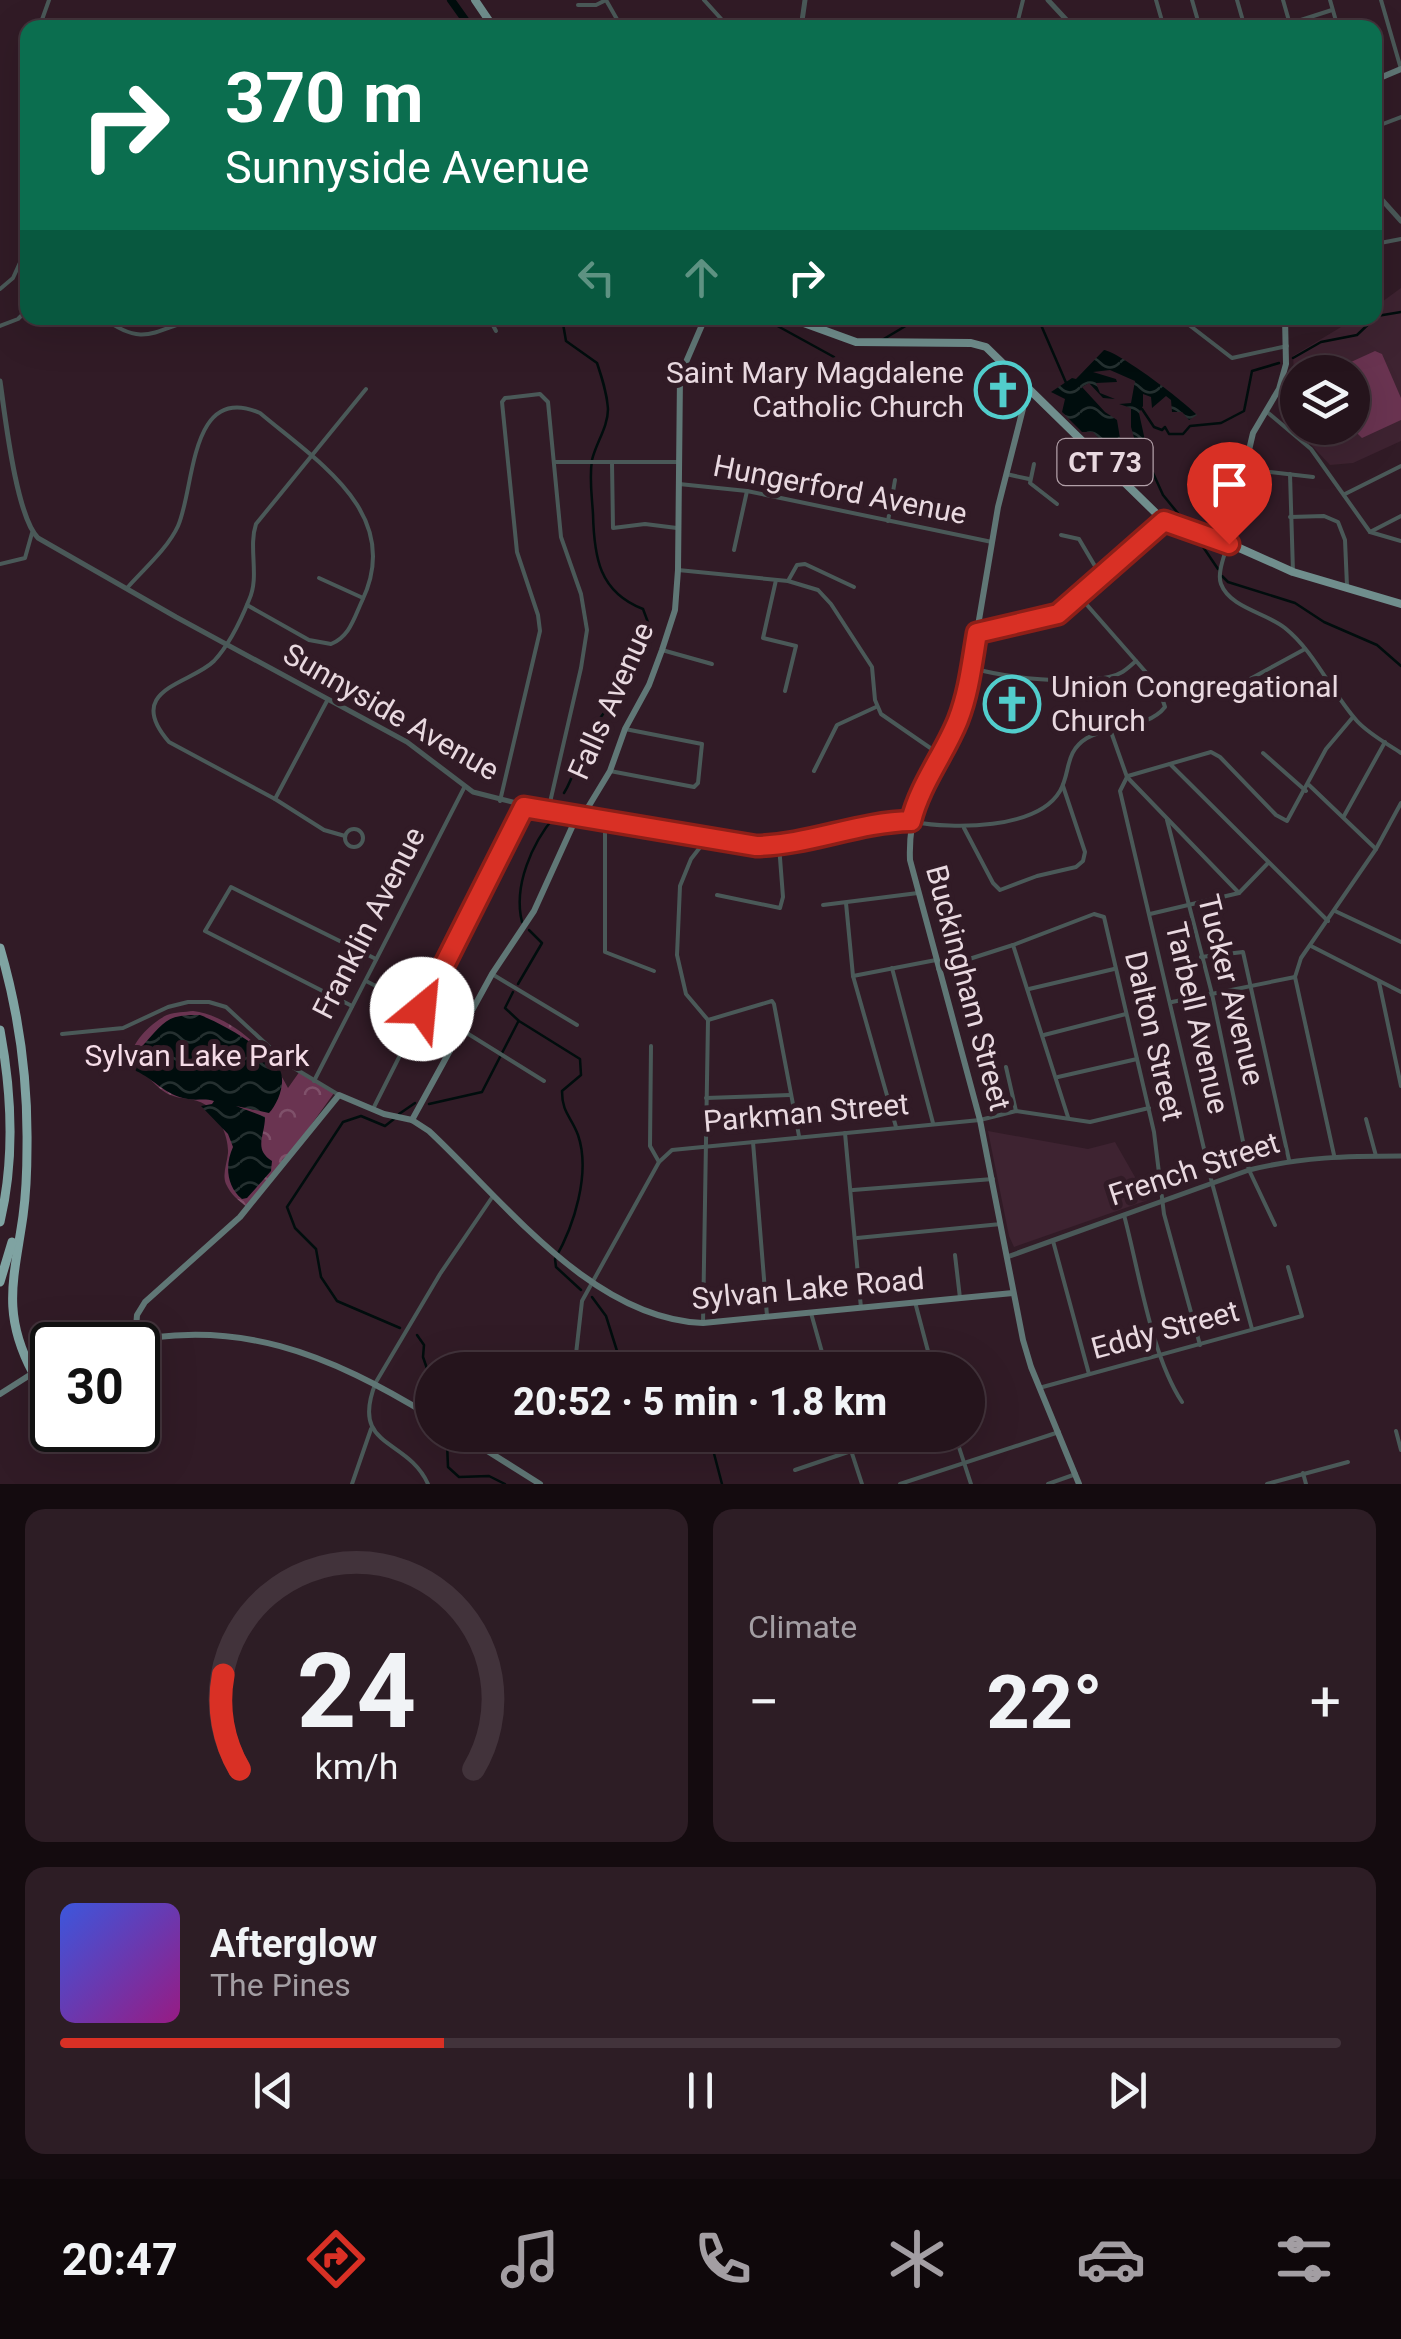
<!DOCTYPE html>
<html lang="en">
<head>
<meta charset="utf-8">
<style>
  :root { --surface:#25141c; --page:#2d1d25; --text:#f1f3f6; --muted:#a39ea3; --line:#42333b; --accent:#d93025 }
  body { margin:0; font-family:Roboto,sans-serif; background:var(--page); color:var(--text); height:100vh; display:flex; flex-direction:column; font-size:38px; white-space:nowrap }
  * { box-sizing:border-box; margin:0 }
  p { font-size:32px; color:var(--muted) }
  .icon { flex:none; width:55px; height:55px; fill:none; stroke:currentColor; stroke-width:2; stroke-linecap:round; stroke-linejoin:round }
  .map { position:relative; height:1484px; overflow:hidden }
  .panel { display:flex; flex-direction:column; gap:25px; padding:25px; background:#140b0f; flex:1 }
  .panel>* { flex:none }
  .banner { position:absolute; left:20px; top:20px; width:1362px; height:305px; border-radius:20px; box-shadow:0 10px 40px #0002,0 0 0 2px var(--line); background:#0b6e4f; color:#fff; overflow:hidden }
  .buttons { position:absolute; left:1280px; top:355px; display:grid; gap:20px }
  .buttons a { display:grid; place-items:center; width:90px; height:90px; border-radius:50%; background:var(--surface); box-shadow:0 10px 40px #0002,0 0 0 2px var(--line); font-size:50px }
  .speed { position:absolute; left:30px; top:1322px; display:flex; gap:20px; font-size:50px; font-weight:700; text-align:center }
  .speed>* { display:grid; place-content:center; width:130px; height:130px; border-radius:50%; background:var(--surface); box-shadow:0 10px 40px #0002,0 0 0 2px var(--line); line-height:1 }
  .speed .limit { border:5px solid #111; border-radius:15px; background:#fff; color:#111 }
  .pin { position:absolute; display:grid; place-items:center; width:85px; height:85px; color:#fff; margin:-102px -42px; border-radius:50% 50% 50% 0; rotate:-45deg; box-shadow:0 0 10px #0007 }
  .pin .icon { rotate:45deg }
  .me { position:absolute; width:110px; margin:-55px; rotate:28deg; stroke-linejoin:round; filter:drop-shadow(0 0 8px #0008) }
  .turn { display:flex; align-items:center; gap:35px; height:210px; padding:0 40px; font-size:45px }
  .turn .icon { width:130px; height:130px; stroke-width:2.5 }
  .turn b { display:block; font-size:70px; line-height:85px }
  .lanes { display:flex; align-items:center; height:95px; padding:0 40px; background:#0003; justify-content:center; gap:50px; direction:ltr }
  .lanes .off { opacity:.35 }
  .big { font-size:75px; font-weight:800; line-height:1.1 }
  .panel .widget { flex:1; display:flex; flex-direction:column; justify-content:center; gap:15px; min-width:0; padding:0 35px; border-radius:20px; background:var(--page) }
  .panel .dial { align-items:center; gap:0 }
  .dial svg { height:260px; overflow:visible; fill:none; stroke:var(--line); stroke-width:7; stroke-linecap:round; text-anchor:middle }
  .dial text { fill:var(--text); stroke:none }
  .song { display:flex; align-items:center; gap:30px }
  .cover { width:120px; height:120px; border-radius:15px; background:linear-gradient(135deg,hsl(230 70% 55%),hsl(310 70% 35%)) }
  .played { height:10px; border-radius:5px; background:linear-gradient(90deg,var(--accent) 30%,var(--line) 30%) }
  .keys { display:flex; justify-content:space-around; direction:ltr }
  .heat { display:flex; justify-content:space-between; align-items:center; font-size:55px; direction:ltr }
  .panel .tiles { flex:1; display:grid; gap:25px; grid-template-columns:1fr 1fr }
  .widget:last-child { grid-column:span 2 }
  .trip { position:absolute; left:415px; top:1352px; width:570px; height:100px; border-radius:50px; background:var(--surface); box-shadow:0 10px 40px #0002,0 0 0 2px var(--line); font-weight:800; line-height:100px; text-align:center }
  .tab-bar { display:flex; height:160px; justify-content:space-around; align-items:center; background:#0f080b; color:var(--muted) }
  .tab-bar .icon { width:70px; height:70px }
  .tab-bar .on { color:var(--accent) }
  .tab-bar b { font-size:45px; color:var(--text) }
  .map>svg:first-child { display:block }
  .built { fill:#3e2331 }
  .grass { fill:#6a3451 }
  .park { fill:url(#park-crowns) }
  .water { fill:url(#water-waves) }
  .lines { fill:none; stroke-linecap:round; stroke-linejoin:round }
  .stream { stroke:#000d0d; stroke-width:2.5 }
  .river { stroke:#000d0d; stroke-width:8 }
  .minor { stroke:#4a5958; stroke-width:4 }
  .tertiary { stroke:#4a5958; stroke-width:5 }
  .secondary { stroke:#607776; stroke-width:6 }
  .primary { stroke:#708e8d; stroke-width:8 }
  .motorway { stroke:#7fa3a2; stroke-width:9 }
  .route-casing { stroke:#8d1f18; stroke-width:25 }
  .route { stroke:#d93025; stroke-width:18 }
  .labels { text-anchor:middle; stroke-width:10; stroke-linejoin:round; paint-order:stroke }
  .shield { fill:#311b26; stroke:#b2a0a8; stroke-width:2.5 }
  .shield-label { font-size:28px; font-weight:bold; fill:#e9d9e0 }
  .poi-label { font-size:30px; fill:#e9d9e0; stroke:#311b26; text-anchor:end }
  .street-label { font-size:30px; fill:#e9d9e0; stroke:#311b26 }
  .park-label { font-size:30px; fill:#f5dce7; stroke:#311b26 }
</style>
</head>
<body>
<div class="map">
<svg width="1401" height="1484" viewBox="0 0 1401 1484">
  <defs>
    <pattern id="park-crowns" width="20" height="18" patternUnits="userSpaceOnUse" patternTransform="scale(2.5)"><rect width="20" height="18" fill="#6a3451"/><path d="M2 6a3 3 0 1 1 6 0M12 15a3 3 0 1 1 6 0" fill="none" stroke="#7f516a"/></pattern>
    <pattern id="water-waves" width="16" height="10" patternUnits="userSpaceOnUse" patternTransform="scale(2.5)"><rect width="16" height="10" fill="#000d0d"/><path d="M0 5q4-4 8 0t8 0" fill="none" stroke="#253030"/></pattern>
  </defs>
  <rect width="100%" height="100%" fill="#311b26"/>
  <g class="built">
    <polygon points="1401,288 1401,441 1353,463 1330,465 1301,434 1313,428 1352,428 1352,372 1294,373 1293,356 1356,318 1375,318 1375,307"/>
    <polygon points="988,1131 1088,1149 1115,1142 1148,1200 1014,1247 1009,1236"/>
  </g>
  <polygon class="grass" points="1375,351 1382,354 1401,398 1401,420 1362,438 1352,428 1352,372 1329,372"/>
  <path class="park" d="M193 1011C232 1016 271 1053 288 1088L300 1071 334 1093 278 1171 247 1207C238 1200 231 1195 226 1184 222 1174 227 1164 228 1153 229 1138 219 1114 206 1105 194 1097 180 1100 168 1094 152 1085 149 1073 131 1067 125 1048 150 1023 167 1015 175 1012 185 1012 193 1011Z"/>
  <g class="water">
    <path d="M1104 350C1119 352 1184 401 1197 415L1189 420 1182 412H1172L1171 400 1166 396 1152 408 1151 397 1143 394V406L1139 413 1152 472 1142 466 1131 427V408L1119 404 1131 403 1135 381 1110 370 1093 372 1116 379 1117 382 1096 383 1100 393 1115 399 1103 398 1089 383 1082 387 1105 412 1117 420 1120 438 1117 441 1100 440 1093 432H1082L1062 412 1065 399 1051 392 1072 378 1076 379Z"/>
    <path d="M200 1015C221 1023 267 1049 279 1068 287 1082 278 1103 269 1113L236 1106 265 1117C265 1136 253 1149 272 1161L271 1171 247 1198 242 1199C226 1186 225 1164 233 1147L228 1134 201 1106 212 1104 214 1101C204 1098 197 1101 188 1099 166 1096 154 1079 136 1071 130 1056 135 1054 145 1043 165 1021 168 1014 200 1015Z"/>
  </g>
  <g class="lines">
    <g class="stream">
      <path d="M562 318 566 341 597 363C602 378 607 393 608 409 608 427 596 443 592 460 589 479 592 496 593 514 594 557 599 592 643 609L649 625"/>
      <polyline points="763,318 834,357"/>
      <polyline points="1038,318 1067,385"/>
      <polyline points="882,340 919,318"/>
      <polyline points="1293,358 1321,342 1357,335 1377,316 1401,312"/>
      <polyline points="1142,409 1154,427 1162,430 1165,427 1169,434 1183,434 1190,426 1221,423 1244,411 1252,371 1279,363"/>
      <polyline points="1153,473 1163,495 1190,528"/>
      <polyline points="1197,538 1218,569"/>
      <polyline points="1222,576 1228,582 1295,603 1324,622 1377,645 1401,666"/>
      <path d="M564 793C576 774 578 752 590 733 601 714 617 699 627 680"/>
      <path d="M522 922C513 886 532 843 555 816"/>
      <polyline points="518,984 542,943 529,930"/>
      <path d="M513 992 505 1008 519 1021 580 1059 581 1075 562 1091C562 1113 571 1116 578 1135 591 1173 574 1226 555 1259L556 1267 581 1290"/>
      <polyline points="429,1104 482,1092 518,1022"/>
      <polyline points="399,1114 415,1103"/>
      <polyline points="394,1119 385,1126 361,1116 343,1122 287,1207 295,1228 316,1249 321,1277 337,1301 400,1328"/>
      <polyline points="592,1297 606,1316 623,1370"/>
      <polyline points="417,1335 424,1345 423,1357 432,1383"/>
      <polyline points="692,1435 699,1443 712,1446 722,1484"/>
      <polyline points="447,1443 448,1467 459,1477 489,1476 505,1484"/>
    </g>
    <polyline class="river" points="451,0 471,28"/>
    <g class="minor">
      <polyline points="704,0 724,22 735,28"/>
      <polyline points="1156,0 1164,28"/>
      <polyline points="1192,0 1200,28"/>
      <polyline points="1237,0 1245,28"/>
      <polyline points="1283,0 1291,28"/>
      <polyline points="1330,0 1338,28"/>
      <polyline points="1381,0 1401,69"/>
      <polyline points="578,5 596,5 606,0 622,28"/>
      <polyline points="39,28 49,0"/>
      <polyline points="872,28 878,28"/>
      <polyline points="1016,28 1023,0"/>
      <polyline points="1276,28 1332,10"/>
      <polyline points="1375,127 1401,117"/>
      <polyline points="1375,244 1401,239"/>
      <polyline points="0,289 13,278 28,245"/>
      <path d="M104 318C145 350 158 327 200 318"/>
      <polyline points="259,318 274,321"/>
      <polyline points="489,318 496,331"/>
      <polyline points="1180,318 1232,358 1287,346"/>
      <polyline points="0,326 18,319 28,309"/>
      <polyline points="1266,411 1311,449 1370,532 1401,541"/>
      <polyline points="555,462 679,462"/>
      <polyline points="612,463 613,528 645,524 677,528"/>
      <polyline points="1034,464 1030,483 1057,504"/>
      <polyline points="1244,469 1313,477"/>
      <polyline points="1006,474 1029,479"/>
      <polyline points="1290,474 1293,572"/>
      <polyline points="679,484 747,491 992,542"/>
      <polyline points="1345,494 1401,466"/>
      <polyline points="1290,517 1324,516 1338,522 1345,540 1347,586"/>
      <polyline points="888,521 895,480"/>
      <polyline points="1370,532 1401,516"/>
      <polyline points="1061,535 1079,539 1102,578"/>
      <path d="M1227 546C1224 557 1217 574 1221 584 1230 608 1267 613 1285 628 1315 652 1331 692 1357 721 1369 734 1386 743 1401 753"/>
      <polyline points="734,550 747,491"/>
      <polyline points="0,564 25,558 32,533"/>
      <polyline points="678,570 788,581 818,590 831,604 872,667 875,700 881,714 939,754"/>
      <polyline points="319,578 363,598"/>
      <polyline points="776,580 763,638 796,646 785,691"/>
      <polyline points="788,581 797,565 805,564 854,587"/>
      <path d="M128 587C144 569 168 548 178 526 195 488 189 382 260 413 318 462 404 514 362 601 354 618 350 636 331 644L309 640 247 605"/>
      <polyline points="977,633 1058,614 1164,521"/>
      <polyline points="662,650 712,664"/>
      <path d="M972 668C1007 678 1074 685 1109 677 1121 675 1127 669 1136 661"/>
      <polyline points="1239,685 1305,649"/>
      <polyline points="1110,729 1127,777 1239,893"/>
      <polyline points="1263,753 1306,791"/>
      <polyline points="1170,764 1328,921"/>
      <polyline points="610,771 694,787 698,783 702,744 625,729"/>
      <polyline points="814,771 837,725 876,707"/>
      <polyline points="1128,776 1211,752 1220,757 1276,815 1287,821 1326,749 1353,717"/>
      <polyline points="1127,777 1120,791 1212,1183 1252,1329"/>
      <polyline points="1309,785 1376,849"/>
      <polyline points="275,799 328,699"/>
      <polyline points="500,801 540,631 538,615 517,552 502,402 505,398 540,394 548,402 561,537 581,594 587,630 581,668 548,811"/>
      <polyline points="1344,816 1385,742"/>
      <polyline points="605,819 605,952 654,971"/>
      <polyline points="1167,820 1212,994 1249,1170 1275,1225"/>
      <path d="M914 822C952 829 1037 830 1060 791 1071 772 1064 752 1087 738 1111 724 1148 729 1165 707L1158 686 1080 597"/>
      <polyline points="964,828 993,883 1000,890 1037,876 1076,867 1083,861 1085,852 1063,786"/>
      <circle cx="354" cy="838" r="9"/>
      <path d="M345 836 324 830 275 799 169 742C123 689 191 684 214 661 228 646 241 620 249 600 260 577 248 548 256 524L366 389"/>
      <polyline points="708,837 691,859 680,886 677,955 686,994 708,1020"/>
      <polyline points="717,895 780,908 783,897 779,845"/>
      <polyline points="846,903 853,976 896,1127"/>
      <polyline points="823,905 918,893"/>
      <polyline points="1335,911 1401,942"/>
      <polyline points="1150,914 1239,893 1268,863"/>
      <polyline points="1013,945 1068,1117"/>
      <polyline points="1311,946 1401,992"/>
      <polyline points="1201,957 1243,952 1289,1160"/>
      <polyline points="892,968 933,1123"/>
      <polyline points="938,969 1013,945 1094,914 1104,917 1154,1132 1164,1214 1200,1345"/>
      <polyline points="492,974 577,1025"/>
      <polyline points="853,976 936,960"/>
      <polyline points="1295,977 1334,1155"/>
      <polyline points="366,981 462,1030 544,1081"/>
      <polyline points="1379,982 1401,1086"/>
      <polyline points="1029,989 1114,969"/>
      <polyline points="1172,1002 1295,977 1301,958 1376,849 1401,803"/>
      <polyline points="352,1006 205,931 231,887 376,959"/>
      <polyline points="708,1020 772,1001 774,1004 799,1136"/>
      <polyline points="62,1034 123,1028 168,1007 188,1002 209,1002 226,1007 289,1065 339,1095"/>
      <polyline points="1044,1035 1126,1014"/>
      <polyline points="651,1046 650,1146 659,1162"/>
      <polyline points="1006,1067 1016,1111"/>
      <polyline points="1058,1077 1137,1059"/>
      <polyline points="314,1081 465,786"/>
      <polyline points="706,1098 790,1095"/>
      <polyline points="373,1109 525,807"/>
      <polyline points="1366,1119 1376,1156"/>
      <polyline points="845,1133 861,1308"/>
      <polyline points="753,1142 767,1316"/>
      <polyline points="853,1190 993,1179"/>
      <path d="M1124 1215C1139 1271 1151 1355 1182 1402"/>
      <polyline points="857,1238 1001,1224"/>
      <polyline points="1053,1241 1089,1374"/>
      <polyline points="955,1255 960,1298"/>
      <polyline points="915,1302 933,1370"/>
      <polyline points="811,1313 827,1370"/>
      <polyline points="703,1323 708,1020"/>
      <polyline points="569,1370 576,1354 582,1301 659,1162 672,1150 980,1120 1016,1111 1090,1122 1149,1108"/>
      <polyline points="800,1370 824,1362"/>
      <polyline points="1039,1388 1302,1316 1288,1267"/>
      <polyline points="1396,1431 1401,1450"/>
      <polyline points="846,1435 862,1484"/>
      <polyline points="955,1435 971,1484"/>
      <polyline points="795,1470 851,1451"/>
      <polyline points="1303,1473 1306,1484"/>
      <polyline points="352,1484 371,1429"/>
      <path d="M428 1484C407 1437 349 1449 376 1382L440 1274 493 1196"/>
      <polyline points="900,1484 1059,1432"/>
      <polyline points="1048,1484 1076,1474"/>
      <polyline points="1267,1484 1348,1462"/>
    </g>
    <g class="tertiary">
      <polyline points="1048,0 1074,28"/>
      <polyline points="801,28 805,0"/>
      <polyline points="1375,192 1401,221"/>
      <path d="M0 381C5 415 16 516 38 538L176 617 407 742 473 792 548 811 756 846C809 844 858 822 911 821"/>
      <path d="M1007 1257 1249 1170C1301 1157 1348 1156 1401 1156"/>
    </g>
    <g class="secondary">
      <polyline points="1375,80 1401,69"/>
      <path d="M1028 389 998 507 966 697C945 760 907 788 910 860L980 1120 1023 1340 1031 1367 1079 1484"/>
      <polyline points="1227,544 1253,433 1279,389 1286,364 1285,318"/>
      <polyline points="412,1120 492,974 534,911 573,825 587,809 610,771 625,729 649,685 662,650 675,610 678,570 680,376 705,318"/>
      <path d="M135 1340 137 1315 145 1302 240 1217 339 1095 384 1114 412 1120 429 1131C504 1201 592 1319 703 1323L1013 1293"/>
      <path d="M113 1345C236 1315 329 1354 432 1417"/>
      <polyline points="0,1394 33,1373 52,1365"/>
      <polyline points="462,1435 540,1484"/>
    </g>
    <g class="primary">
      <polyline points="475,0 494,28"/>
      <polyline points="790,318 856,342 971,343 986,347 1167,524 1237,547 1293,572 1401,604"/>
    </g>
    <g class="motorway">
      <path d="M0 948C19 1013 28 1080 27 1147 27 1170 26 1194 23 1216 14 1279 1 1313 33 1373"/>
      <path d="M0 1030C12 1094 15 1159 0 1222"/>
      <polyline points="0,1282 12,1242"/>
    </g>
  </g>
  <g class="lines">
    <g class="route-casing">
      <path id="route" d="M422 1009 524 807 756 846C809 845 858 822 911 821 920 784 944 755 958 720 969 692 972 662 977 633L1058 614 1164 521 1229 544"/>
    </g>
    <use href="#route" class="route"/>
  </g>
  <defs>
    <g id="church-ring" transform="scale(2.875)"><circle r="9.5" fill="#311b26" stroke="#52cdcc" stroke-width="1.5"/><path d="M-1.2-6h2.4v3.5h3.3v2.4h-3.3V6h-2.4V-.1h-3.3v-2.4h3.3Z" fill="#52cdcc"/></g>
  </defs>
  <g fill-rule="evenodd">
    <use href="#church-ring" x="1003" y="390"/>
    <use href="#church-ring" x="1012" y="704"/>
  </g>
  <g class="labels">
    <rect class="shield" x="1057.5" y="439" width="95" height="46" rx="8"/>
    <g class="shield-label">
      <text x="1105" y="472">CT 73</text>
    </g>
    <g class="poi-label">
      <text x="964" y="383">Saint Mary Magdalene<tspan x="964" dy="34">Catholic Church</tspan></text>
      <text x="1051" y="697" text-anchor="start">Union Congregational<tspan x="1051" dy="34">Church</tspan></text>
    </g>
    <g class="street-label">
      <text transform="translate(840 490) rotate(11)" y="10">Hungerford Avenue</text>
      <text transform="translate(611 701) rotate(-66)" y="10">Falls Avenue</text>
      <text transform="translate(391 712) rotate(30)" y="10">Sunnyside Avenue</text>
      <text transform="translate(369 923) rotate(-63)" y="10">Franklin Avenue</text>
      <text transform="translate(968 988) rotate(75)" y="10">Buckingham Street</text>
      <text transform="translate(1231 990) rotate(76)" y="10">Tucker Avenue</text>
      <text transform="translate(1197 1018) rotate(77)" y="10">Tarbell Avenue</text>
      <text transform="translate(1154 1036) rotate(77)" y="10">Dalton Street</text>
      <text transform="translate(806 1113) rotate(-5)" y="10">Parkman Street</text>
      <text transform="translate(1194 1169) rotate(-18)" y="10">French Street</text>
      <text transform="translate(808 1289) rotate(-5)" y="10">Sylvan Lake Road</text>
      <text transform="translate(1165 1330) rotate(-15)" y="10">Eddy Street</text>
    </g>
    <g class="park-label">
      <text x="197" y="1066">Sylvan Lake Park</text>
    </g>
  </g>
</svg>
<div class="buttons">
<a><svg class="icon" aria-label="layers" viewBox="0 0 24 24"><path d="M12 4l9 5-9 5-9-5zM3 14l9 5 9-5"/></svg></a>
</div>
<div class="speed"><div class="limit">30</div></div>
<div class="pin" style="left:1229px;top:544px;background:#d93025"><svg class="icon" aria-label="arrive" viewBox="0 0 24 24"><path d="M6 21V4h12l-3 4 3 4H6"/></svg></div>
<svg class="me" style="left:422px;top:1009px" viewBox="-20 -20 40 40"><circle r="19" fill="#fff"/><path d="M0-13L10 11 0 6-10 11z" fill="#d93025"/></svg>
<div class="trip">20:52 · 5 min · 1.8 km</div>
<div class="banner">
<div class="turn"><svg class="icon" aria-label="right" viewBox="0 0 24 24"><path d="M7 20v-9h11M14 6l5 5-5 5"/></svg><div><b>370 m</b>Sunnyside Avenue</div></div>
<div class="lanes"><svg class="icon off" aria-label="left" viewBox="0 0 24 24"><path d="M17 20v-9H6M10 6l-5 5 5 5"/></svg><svg class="icon off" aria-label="ahead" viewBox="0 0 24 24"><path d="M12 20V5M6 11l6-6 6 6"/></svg><svg class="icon" aria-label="right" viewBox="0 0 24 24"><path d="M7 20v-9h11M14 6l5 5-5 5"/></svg></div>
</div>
</div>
<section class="panel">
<div class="tiles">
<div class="widget dial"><svg viewBox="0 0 100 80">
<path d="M14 69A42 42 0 1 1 86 69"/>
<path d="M14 69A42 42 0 0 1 9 40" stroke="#d93025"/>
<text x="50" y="56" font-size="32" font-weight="700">24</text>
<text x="50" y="72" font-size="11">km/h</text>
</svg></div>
<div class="widget"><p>Climate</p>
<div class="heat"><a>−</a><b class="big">22°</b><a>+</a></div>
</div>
<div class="widget">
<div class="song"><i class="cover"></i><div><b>Afterglow</b><p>The Pines</p></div></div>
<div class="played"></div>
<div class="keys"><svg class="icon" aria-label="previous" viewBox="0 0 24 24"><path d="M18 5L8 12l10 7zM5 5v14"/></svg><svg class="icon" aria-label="pause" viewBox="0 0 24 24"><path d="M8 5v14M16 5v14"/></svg><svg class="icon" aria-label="next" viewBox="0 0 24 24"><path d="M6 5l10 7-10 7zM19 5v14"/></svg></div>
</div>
</div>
</section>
<nav class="tab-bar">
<b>20:47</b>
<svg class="icon on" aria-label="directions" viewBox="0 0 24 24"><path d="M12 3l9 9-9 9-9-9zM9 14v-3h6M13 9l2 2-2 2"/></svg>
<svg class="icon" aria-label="music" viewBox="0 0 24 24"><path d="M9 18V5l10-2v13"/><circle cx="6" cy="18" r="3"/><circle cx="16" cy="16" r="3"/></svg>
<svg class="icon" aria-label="phone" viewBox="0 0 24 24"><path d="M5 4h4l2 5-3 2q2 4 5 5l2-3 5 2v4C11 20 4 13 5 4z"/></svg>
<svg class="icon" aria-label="climate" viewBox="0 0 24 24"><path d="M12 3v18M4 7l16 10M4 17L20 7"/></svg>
<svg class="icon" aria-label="car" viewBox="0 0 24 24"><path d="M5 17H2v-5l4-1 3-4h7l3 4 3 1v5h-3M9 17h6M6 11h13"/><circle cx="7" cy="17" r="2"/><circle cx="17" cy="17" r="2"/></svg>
<svg class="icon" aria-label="filters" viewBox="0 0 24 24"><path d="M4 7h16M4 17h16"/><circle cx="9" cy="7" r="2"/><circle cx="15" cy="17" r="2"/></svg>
</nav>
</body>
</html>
